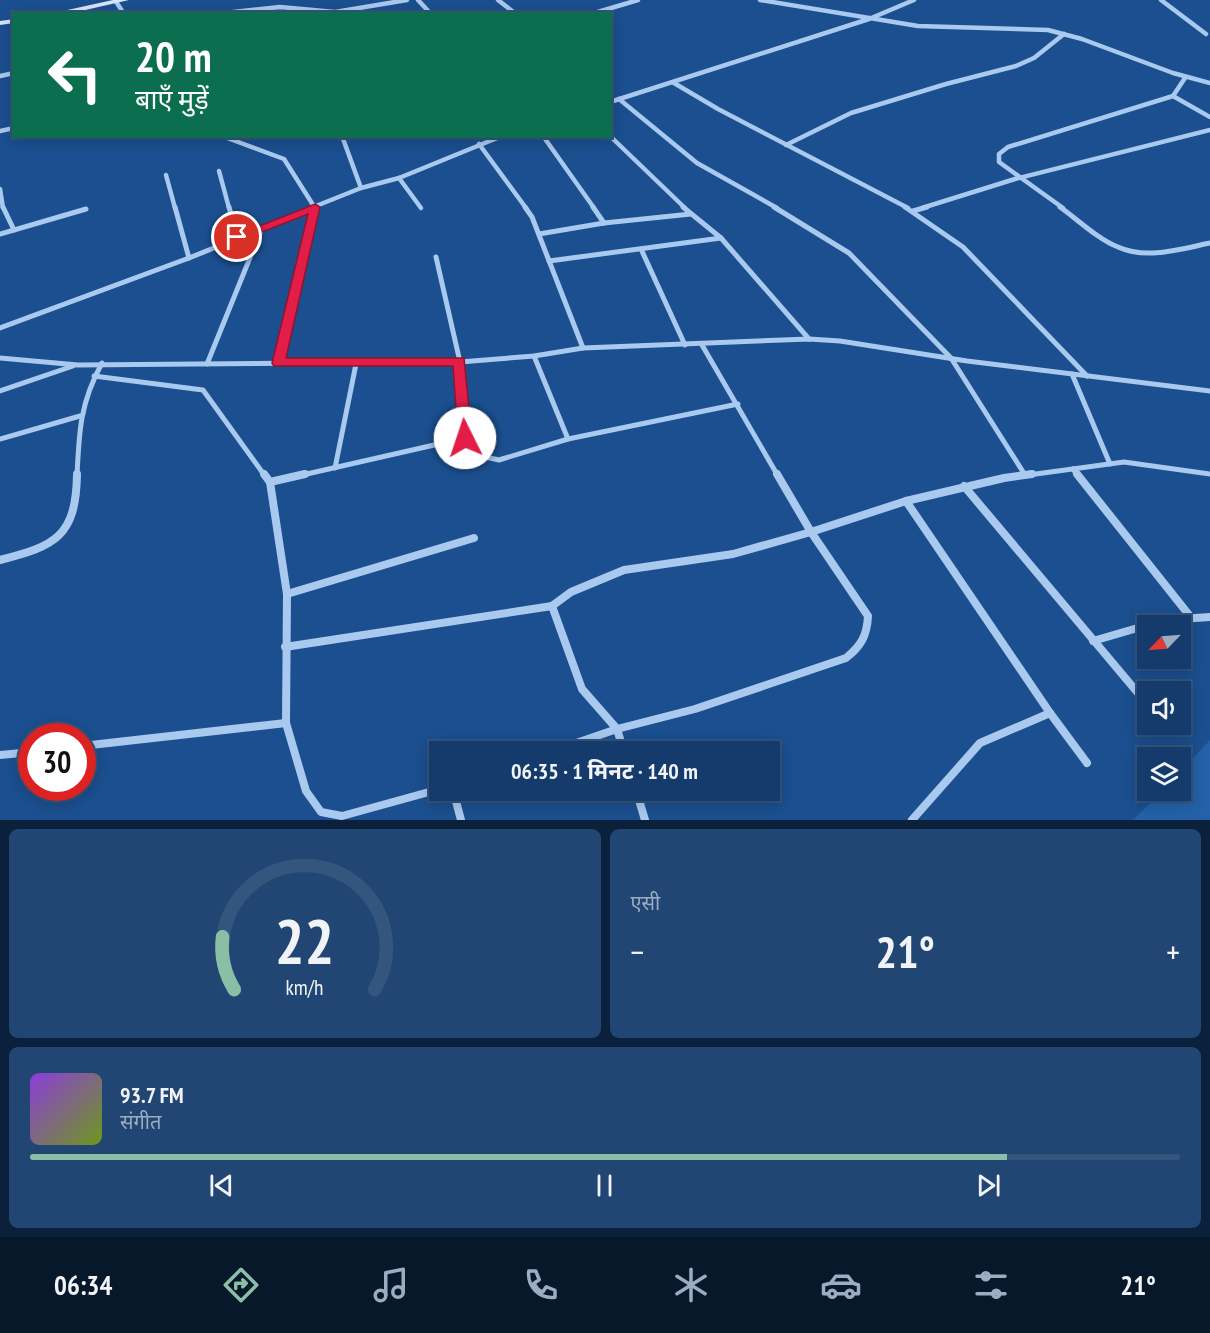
<!DOCTYPE html>
<html lang="hi">
<head>
<meta charset="utf-8">
<style>
  :root { --surface:#143b6b; --page:#214673; --text:#f1f3f6; --muted:#9dadc1; --line:#33557e; --accent:#8abfa5 }
  body { margin:0; font-family:"PT Sans Narrow","Noto Sans Devanagari",sans-serif; background:var(--page); color:var(--text); height:100vh; display:flex; flex-direction:column; font-size:22px; white-space:nowrap }
  * { box-sizing:border-box; margin:0 }
  p { font-size:20px; color:var(--muted) }
  .icon { flex:none; width:33px; height:33px; fill:none; stroke:currentColor; stroke-width:2; stroke-linecap:round; stroke-linejoin:round }
  .map { position:relative; height:820px; overflow:hidden }
  .details { display:flex; flex-direction:column; gap:9px; padding:9px; background:#0b203b; flex:1 }
  .details>* { flex:none }
  .guide { position:absolute; left:12px; top:12px; width:600px; height:126px; border-radius:0px; box-shadow:0 3px 15px #0003,0 0 0 2px var(--line); background:#0b6e4f; color:#fff; overflow:hidden }
  .needle { width:39px; rotate:245deg }
  .tools { position:absolute; left:1137px; top:615px; display:grid; gap:12px }
  .tools a { display:grid; place-items:center; width:54px; height:54px; border-radius:0px; background:var(--surface); box-shadow:0 3px 15px #0003,0 0 0 2px var(--line); font-size:30px }
  .speed { position:absolute; left:18px; top:723px; display:flex; gap:12px; font-size:30px; font-weight:700; text-align:center }
  .speed>* { display:grid; place-content:center; width:78px; height:78px; border-radius:50%; background:var(--surface); box-shadow:0 3px 15px #0003,0 0 0 2px var(--line); line-height:1 }
  .speed .limit { border:9px solid #d22; background:#fff; color:#111 }
  .pin { position:absolute; display:grid; place-items:center; width:51px; height:51px; color:#fff; margin:-26px; border:3px solid #fff; border-radius:50%; box-shadow:0 2px 6px #0007 }
  .me { position:absolute; width:66px; margin:-33px; rotate:356deg; stroke-linejoin:round; filter:drop-shadow(0 0 4px #0008) }
  .turn { display:flex; align-items:center; gap:21px; height:126px; padding:0 24px; font-size:27px }
  .turn .icon { width:78px; height:78px; stroke-width:2.5 }
  .turn b { display:block; font-size:42px; line-height:51px }
  .big { font-size:45px; font-weight:700; line-height:1.1 }
  .details .widget { flex:1; display:flex; flex-direction:column; justify-content:center; gap:9px; min-width:0; padding:0 21px; border-radius:9px; background:var(--page) }
  .details .dial { align-items:center; gap:0 }
  .dial svg { height:156px; overflow:visible; fill:none; stroke:var(--line); stroke-width:7; stroke-linecap:round; text-anchor:middle }
  .dial text { fill:var(--text); stroke:none }
  .song { display:flex; align-items:center; gap:18px }
  .cover { width:72px; height:72px; border-radius:9px; background:linear-gradient(135deg,hsl(270 70% 55%),hsl(80 70% 35%)) }
  .played { height:6px; border-radius:3px; background:linear-gradient(90deg,var(--accent) 85%,var(--line) 85%) }
  .keys { display:flex; justify-content:space-around; direction:ltr }
  .heat { display:flex; justify-content:space-between; align-items:center; font-size:33px; direction:ltr }
  .details .tiles { flex:1; display:grid; gap:9px; grid-template-columns:1fr 1fr }
  .widget:last-child { grid-column:span 2 }
  .trip { position:absolute; left:429px; top:741px; width:351px; height:60px; border-radius:0px; background:var(--surface); box-shadow:0 3px 15px #0003,0 0 0 2px var(--line); font-weight:700; line-height:60px; text-align:center }
  .dock { display:flex; height:96px; justify-content:space-around; align-items:center; background:#08182b; color:var(--muted) }
  .dock .icon { width:42px; height:42px }
  .dock .current { color:var(--accent) }
  .dock b { font-size:27px; color:var(--text) }
  .map>svg:first-child { display:block }
  .green { fill:#2461a8 }
  .lines { fill:none; stroke-linecap:round; stroke-linejoin:round }
  .street-far2 { stroke:#a9c9ee; stroke-width:4.5 }
  .street-far1 { stroke:#a9c9ee; stroke-width:5 }
  .street { stroke:#a9c9ee; stroke-width:8 }
  .secondary { fill:#d6e6fa; fill-rule:evenodd }
  .route { fill:#e11d48; stroke:#92132f; stroke-width:1.5 }
</style>
</head>
<body>
<div class="map">
<svg width="1210" height="820" viewBox="0 0 1210 820">
  <rect width="100%" height="100%" fill="#1b4f8f"/>
  <polygon class="green" points="1210,740 1210,820 1133,820 1162,791 1180,790 1181,771"/>
  <g class="lines">
    <g class="street-far2">
      <polyline points="115,0 124,14"/>
      <polyline points="418,0 431,14"/>
      <polyline points="498,0 516,14"/>
      <polyline points="760,0 918,26 1048,30 1082,39 1173,73 1210,83"/>
      <polyline points="1161,0 1206,34"/>
      <polyline points="215,14 280,7 335,12 407,0"/>
      <polyline points="591,14 638,0"/>
      <polyline points="0,76 14,73"/>
      <polyline points="674,83 718,109 908,208"/>
      <polyline points="1173,96 1210,117"/>
      <polyline points="619,99 697,163 777,208"/>
      <polyline points="610,102 869,19 914,0"/>
      <polyline points="0,131 14,128"/>
      <polyline points="222,136 284,159 315,208"/>
      <polyline points="342,136 361,188"/>
      <polyline points="543,136 594,208"/>
      <polyline points="610,136 685,208"/>
      <polyline points="479,144 526,208"/>
      <polyline points="786,145 851,113 946,84 1016,66 1034,58 1064,34"/>
      <polyline points="219,171 229,208"/>
      <polyline points="166,175 175,208"/>
      <polyline points="399,178 421,208"/>
      <polyline points="0,189 3,208"/>
      <polyline points="311,208 361,188 399,178 502,136"/>
      <polyline points="922,208 1015,179 1210,130"/>
      <polyline points="1063,208 999,162 999,154 1008,147 1173,96 1185,78"/>
    </g>
    <g class="street-far1">
      <polyline points="3,207 14,230"/>
      <polyline points="175,207 189,258"/>
      <polyline points="229,207 237,237"/>
      <polyline points="525,207 532,217 583,348"/>
      <polyline points="593,207 604,223"/>
      <polyline points="683,207 721,238 809,339"/>
      <polyline points="774,207 849,253 951,358 1025,475"/>
      <polyline points="905,207 963,247 1087,376"/>
      <path d="M1060 207C1077 219 1099 240 1118 247 1146 260 1181 249 1210 243"/>
      <polyline points="913,211 927,207"/>
      <polyline points="0,234 86,209"/>
      <polyline points="539,234 604,223 691,214"/>
      <polyline points="641,249 685,345"/>
      <polyline points="549,261 721,238"/>
      <polyline points="0,328 189,258 315,207"/>
      <polyline points="702,345 778,476"/>
      <polyline points="534,356 568,439"/>
      <polyline points="0,358 78,365 460,362 534,356 583,348 809,339 840,341 967,361 1210,391"/>
      <polyline points="279,363 315,207"/>
      <polyline points="207,364 262,228"/>
      <polyline points="1072,374 1110,464"/>
      <polyline points="94,376 203,390 265,476"/>
      <polyline points="0,391 73,366"/>
      <polyline points="465,438 476,455 499,460 568,439 738,404"/>
      <polyline points="0,439 80,416"/>
      <polyline points="335,468 356,364"/>
      <polyline points="1073,469 1078,476"/>
      <path d="M77 476C79 432 80 403 102 363"/>
      <polyline points="298,476 465,438 460,362 436,257"/>
      <polyline points="1021,476 1124,462 1210,474"/>
    </g>
    <g class="street">
      <polyline points="264,474 270,482 305,474"/>
      <polyline points="1077,474 1189,615"/>
      <polyline points="270,482 287,594 286,723 306,791 321,812 342,816 440,789"/>
      <polyline points="964,486 1148,705"/>
      <polyline points="906,501 1050,713 1087,763"/>
      <path d="M0 560C55 546 76 537 77 474"/>
      <polyline points="287,594 474,538"/>
      <polyline points="1093,641 1165,620 1210,617"/>
      <polyline points="285,647 552,606"/>
      <polyline points="82,746 286,723"/>
      <path d="M550 752 617 729 695 709 846 658C861 646 867 636 868 616L811 532 777 474"/>
      <polyline points="624,752 617,729 582,689 552,606 571,592 624,570 733,554 811,532 906,501 1004,478 1032,474"/>
      <polyline points="0,755 32,752"/>
      <polyline points="453,790 461,820"/>
      <polyline points="636,790 645,820"/>
      <polyline points="912,820 980,743 1050,713"/>
    </g>
    <g class="secondary">
      <polygon points="113,0 129,0 68,14 49,14"/>
      <polygon points="14,19 14,23 0,25 0,21"/>
    </g>
  </g>
  <polygon class="route" points="315,204 320,207 286,358 464,358 472,438 470,442 465,443 458,438 453,366 274,366 272,363 308,214 241,240 233,240 232,237"/>
</svg>
<div class="tools">
<a><svg class="needle" viewBox="-14 -14 28 28"><path d="M0-13l5 13h-10z" fill="#e53935"/><path d="M0 13l5-13h-10z" fill="#9dadc1"/></svg></a>
<a><svg class="icon" aria-label="sound" viewBox="0 0 24 24"><path d="M4 9h4l5-4v14l-5-4H4zM17 9q2 3 0 6"/></svg></a>
<a><svg class="icon" aria-label="layers" viewBox="0 0 24 24"><path d="M12 4l9 5-9 5-9-5zM3 14l9 5 9-5"/></svg></a>
</div>
<div class="speed"><div class="limit">30</div></div>
<div class="pin" style="left:237px;top:237px;background:#d93025"><svg class="icon" aria-label="arrive" viewBox="0 0 24 24"><path d="M6 21V4h12l-3 4 3 4H6"/></svg></div>
<svg class="me" style="left:465px;top:438px" viewBox="-20 -20 40 40"><circle r="19" fill="#fff"/><path d="M0-13L10 11 0 6-10 11z" fill="#e11d48"/></svg>
<div class="trip">06:35 · 1 मिनट · 140 m</div>
<div class="guide">
<div class="turn"><svg class="icon" aria-label="left" viewBox="0 0 24 24"><path d="M17 20v-9H6M10 6l-5 5 5 5"/></svg><div><b>20 m</b>बाएँ मुड़ें</div></div>
</div>
</div>
<section class="details">
<div class="tiles">
<div class="widget dial"><svg viewBox="0 0 100 80">
<path d="M14 69A42 42 0 1 1 86 69"/>
<path d="M14 69A42 42 0 0 1 8 42" stroke="#8abfa5"/>
<text x="50" y="56" font-size="32" font-weight="700">22</text>
<text x="50" y="72" font-size="11">km/h</text>
</svg></div>
<div class="widget"><p>एसी</p>
<div class="heat"><a>−</a><b class="big">21°</b><a>+</a></div>
</div>
<div class="widget">
<div class="song"><i class="cover"></i><div><b>93.7 FM</b><p>संगीत</p></div></div>
<div class="played"></div>
<div class="keys"><svg class="icon" aria-label="previous" viewBox="0 0 24 24"><path d="M18 5L8 12l10 7zM5 5v14"/></svg><svg class="icon" aria-label="pause" viewBox="0 0 24 24"><path d="M8 5v14M16 5v14"/></svg><svg class="icon" aria-label="next" viewBox="0 0 24 24"><path d="M6 5l10 7-10 7zM19 5v14"/></svg></div>
</div>
</div>
</section>
<nav class="dock">
<b>06:34</b>
<svg class="icon current" aria-label="directions" viewBox="0 0 24 24"><path d="M12 3l9 9-9 9-9-9zM9 14v-3h6M13 9l2 2-2 2"/></svg>
<svg class="icon" aria-label="music" viewBox="0 0 24 24"><path d="M9 18V5l10-2v13"/><circle cx="6" cy="18" r="3"/><circle cx="16" cy="16" r="3"/></svg>
<svg class="icon" aria-label="phone" viewBox="0 0 24 24"><path d="M5 4h4l2 5-3 2q2 4 5 5l2-3 5 2v4C11 20 4 13 5 4z"/></svg>
<svg class="icon" aria-label="climate" viewBox="0 0 24 24"><path d="M12 3v18M4 7l16 10M4 17L20 7"/></svg>
<svg class="icon" aria-label="car" viewBox="0 0 24 24"><path d="M5 17H2v-5l4-1 3-4h7l3 4 3 1v5h-3M9 17h6M6 11h13"/><circle cx="7" cy="17" r="2"/><circle cx="17" cy="17" r="2"/></svg>
<svg class="icon" aria-label="filters" viewBox="0 0 24 24"><path d="M4 7h16M4 17h16"/><circle cx="9" cy="7" r="2"/><circle cx="15" cy="17" r="2"/></svg>
<b>21°</b>
</nav>
</body>
</html>
